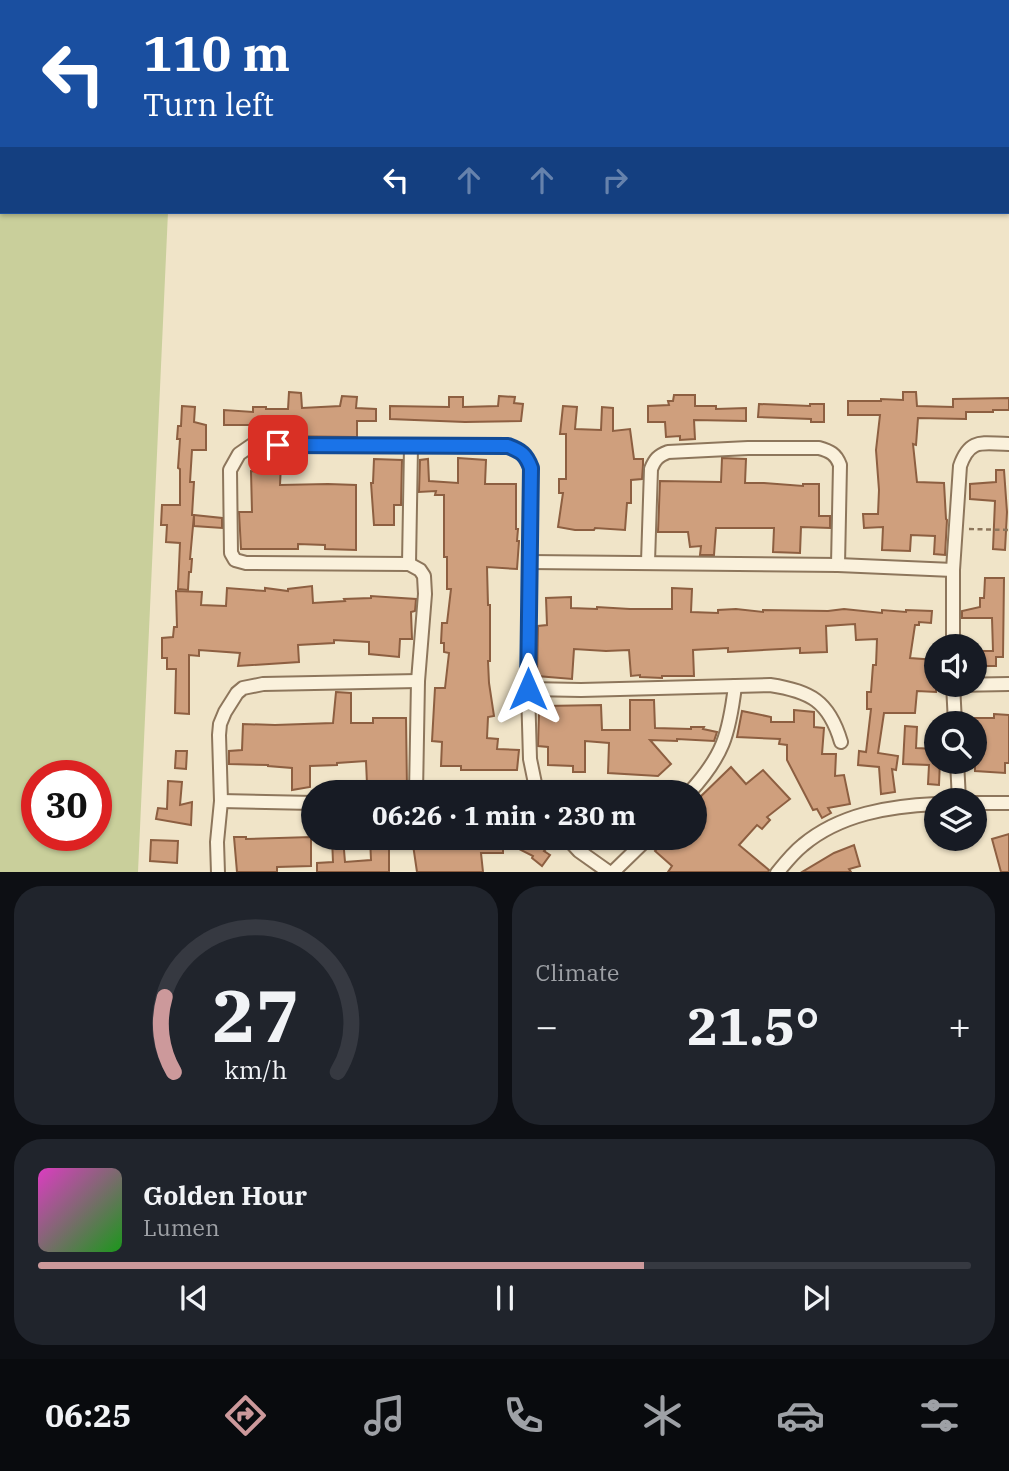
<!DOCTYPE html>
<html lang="en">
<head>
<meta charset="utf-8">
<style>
  :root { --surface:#171b24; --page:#20242c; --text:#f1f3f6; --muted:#9ea1a6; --line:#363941; --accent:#cc999b }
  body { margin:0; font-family:"IBM Plex Serif",serif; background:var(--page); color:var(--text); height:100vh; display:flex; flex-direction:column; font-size:26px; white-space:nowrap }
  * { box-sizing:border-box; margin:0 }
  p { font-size:23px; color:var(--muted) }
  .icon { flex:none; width:38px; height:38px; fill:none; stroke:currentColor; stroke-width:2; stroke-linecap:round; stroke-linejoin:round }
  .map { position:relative; height:872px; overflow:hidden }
  .side { display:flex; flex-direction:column; gap:14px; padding:14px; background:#0d0f14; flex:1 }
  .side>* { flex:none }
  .guide { position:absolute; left:0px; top:0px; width:1010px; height:214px; box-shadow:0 2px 5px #0004; background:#1a4fa0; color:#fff; overflow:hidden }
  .tools { position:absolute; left:924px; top:634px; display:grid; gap:14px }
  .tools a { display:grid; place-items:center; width:63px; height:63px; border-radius:50%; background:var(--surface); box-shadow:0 2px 5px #0004; font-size:35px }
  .speed { position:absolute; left:21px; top:760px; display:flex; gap:14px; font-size:35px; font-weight:700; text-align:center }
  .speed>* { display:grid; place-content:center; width:91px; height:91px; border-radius:50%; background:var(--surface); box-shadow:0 2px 5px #0004; line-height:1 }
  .speed .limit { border:10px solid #d22; background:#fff; color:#111 }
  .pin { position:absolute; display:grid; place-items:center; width:60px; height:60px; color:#fff; margin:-30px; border-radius:14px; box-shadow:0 4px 10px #0006 }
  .me { position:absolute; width:77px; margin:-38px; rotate:0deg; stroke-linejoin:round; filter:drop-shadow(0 0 5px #0008) }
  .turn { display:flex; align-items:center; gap:24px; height:147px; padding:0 28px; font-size:32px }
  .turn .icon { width:91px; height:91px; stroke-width:2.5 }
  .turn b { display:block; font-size:49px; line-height:60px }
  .lanes { display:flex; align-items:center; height:66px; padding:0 28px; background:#0003; justify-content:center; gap:35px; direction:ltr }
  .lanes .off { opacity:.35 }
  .big { font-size:52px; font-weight:800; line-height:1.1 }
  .side .widget { flex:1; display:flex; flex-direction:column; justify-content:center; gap:10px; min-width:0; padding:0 24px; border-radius:28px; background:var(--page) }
  .side .dial { align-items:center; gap:0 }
  .dial svg { height:182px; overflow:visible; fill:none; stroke:var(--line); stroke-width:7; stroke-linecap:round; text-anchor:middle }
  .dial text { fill:var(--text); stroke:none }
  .song { display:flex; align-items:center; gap:21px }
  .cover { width:84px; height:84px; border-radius:10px; background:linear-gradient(135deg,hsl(310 70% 55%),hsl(120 70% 35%)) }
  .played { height:7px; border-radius:4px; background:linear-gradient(90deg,var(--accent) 65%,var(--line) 65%) }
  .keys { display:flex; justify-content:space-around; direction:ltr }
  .heat { display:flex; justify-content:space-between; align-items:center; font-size:38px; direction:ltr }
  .side .tiles { flex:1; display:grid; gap:14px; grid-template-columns:1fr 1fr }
  .widget:last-child { grid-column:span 2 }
  .trip { position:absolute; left:301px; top:780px; width:406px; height:70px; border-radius:35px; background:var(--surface); box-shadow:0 2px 5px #0004; font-weight:800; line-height:70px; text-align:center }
  .menu { display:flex; height:112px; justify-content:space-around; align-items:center; background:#090b0e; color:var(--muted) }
  .menu .icon { width:49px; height:49px }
  .menu .selected { color:var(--accent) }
  .menu b { font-size:32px; color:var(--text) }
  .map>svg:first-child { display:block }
  .green { fill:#c9cf9b; fill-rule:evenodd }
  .building { fill:#cf9f7d; stroke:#8d5f41; stroke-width:2 }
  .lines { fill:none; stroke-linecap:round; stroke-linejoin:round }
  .street-casing { stroke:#8d765c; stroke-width:16 }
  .path { stroke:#8d765c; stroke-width:2.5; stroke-dasharray:5 3.5; stroke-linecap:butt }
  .street { stroke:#faf1dc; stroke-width:12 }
  .route-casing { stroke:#114b97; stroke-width:18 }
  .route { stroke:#1a73e8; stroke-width:12 }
</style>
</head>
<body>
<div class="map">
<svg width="1009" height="873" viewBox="0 0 1009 873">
  <rect width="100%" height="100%" fill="#f0e4c8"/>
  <g class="green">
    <rect x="6" y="0" width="172" height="2"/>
    <path d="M2 109V212H168L138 872H0V150ZM37 775H96V835H37Z"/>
  </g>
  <g class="building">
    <polygon points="289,392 301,393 302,408 340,406 342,396 357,397 356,408 376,409 376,421 357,421 357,437 273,436 275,425 224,425 224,410 253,412 253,407 266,407 266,409 288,409"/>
    <polygon points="903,392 916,392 917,406 953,407 953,399 1009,398 1009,410 993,410 993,412 966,412 966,419 918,418 916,445 913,444 917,482 944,483 946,519 947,520 945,555 934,554 935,536 911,535 910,551 882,550 883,527 864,528 863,514 878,514 879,490 876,450 880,415 848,415 848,401 881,401 881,399 903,400"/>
    <polygon points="674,395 695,395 695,406 716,406 716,409 746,408 746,421 694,420 695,439 680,440 680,436 666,437 665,422 648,422 648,406 669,405 668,401 673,401"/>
    <polygon points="499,396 515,397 514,403 523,404 521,421 465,422 390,419 390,406 449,407 449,397 463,397 463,407 498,406"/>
    <polygon points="759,404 810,406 810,404 824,404 824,422 811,422 811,419 758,417"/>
    <polygon points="182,406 195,407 194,422 206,425 206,450 192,450 190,482 194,482 192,515 194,515 190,559 192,559 191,572 189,572 188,590 178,589 180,543 166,542 167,525 161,525 162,505 180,505 180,469 178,468 180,439 177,439 178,426 181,426"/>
    <polygon points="563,406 577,407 575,429 601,430 602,407 613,408 613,431 630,429 634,459 643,459 643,465 642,479 631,480 631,503 627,503 625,530 595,528 594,530 575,530 558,527 563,493 559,493 559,479 566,479 566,434 560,434"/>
    <polygon points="458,458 486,460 485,484 516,484 516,529 518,529 517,541 519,541 517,569 487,567 488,605 490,605 490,661 488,661 489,683 494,716 488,717 487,738 498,739 497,749 519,750 517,770 461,770 461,766 441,766 442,742 432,741 435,688 445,688 449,653 444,652 444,643 441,643 442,623 447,623 451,589 447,589 447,557 444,557 444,495 435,495 436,491 419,492 420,460 428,459 429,481 458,483"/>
    <polygon points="722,458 746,459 745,483 764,483 803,486 803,484 819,484 819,516 830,516 830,528 801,527 800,553 773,552 774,528 716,528 714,555 700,555 701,546 690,547 688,532 658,532 660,481 721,482"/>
    <polygon points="374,459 402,460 401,505 394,505 394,525 374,525 371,483 373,483"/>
    <polygon points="263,463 281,464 280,485 328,484 356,485 356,550 325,549 325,545 298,544 298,549 241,549 239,512 252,512 251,471 262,472"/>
    <polygon points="996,470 1004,470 1007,512 1005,550 993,549 995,501 970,499 970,484 996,482"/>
    <polygon points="194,515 222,518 222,528 194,526"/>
    <polygon points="985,578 1004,578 1003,657 996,657 996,666 983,666 983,651 993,651 992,618 962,618 962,611 980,607 980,598 984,598"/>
    <polygon points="312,586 313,603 345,601 344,599 371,598 371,596 416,599 415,611 411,612 412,639 400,639 399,657 369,654 369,642 334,640 334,643 298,645 299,662 238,666 240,653 199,650 199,656 189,655 189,714 175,713 176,669 167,669 167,658 162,658 162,638 173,637 174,627 177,627 176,591 202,592 201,605 226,606 227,588 265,591 265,588 288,591 288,589"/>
    <polygon points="672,588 692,589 691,612 718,613 718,610 736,609 763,612 763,610 828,611 844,609 882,613 882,610 906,612 906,610 932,611 931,623 919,622 919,625 915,625 910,658 936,660 936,692 917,691 915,713 884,713 878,753 898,756 896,770 892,769 895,792 881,794 879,767 858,765 859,751 866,752 871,709 867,709 867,692 871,692 873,665 876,665 877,639 856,640 855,624 826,626 827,652 800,653 800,648 728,652 728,648 693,650 694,676 662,676 662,678 640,677 640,675 631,676 629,650 606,651 574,649 572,679 537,676 538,626 547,625 546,598 571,597 571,608 597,609 597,607 630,609 672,609"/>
    <polygon points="336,692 351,693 351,723 373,723 373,718 406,718 407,788 377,789 376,783 367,784 366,761 337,763 337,765 310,766 310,787 292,790 292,768 268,766 268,765 229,764 229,751 242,750 243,724 275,725 333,723"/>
    <polygon points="630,700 654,700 655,728 691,729 691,727 704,727 703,729 717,732 714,741 677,739 677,741 650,740 671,764 658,776 608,773 609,743 585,741 585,772 573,772 573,766 548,765 548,747 538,746 539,712 544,713 545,706 601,705 602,730 630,730"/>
    <polygon points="794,710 814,712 814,727 824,728 822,754 836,754 835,776 844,775 850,804 828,808 831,813 822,818 817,809 813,810 787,760 787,745 779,744 780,739 737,737 742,711 771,717 771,722 794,722"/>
    <polygon points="994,714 1009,715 1009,763 1005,763 1005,773 975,771 975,718 994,718"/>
    <polygon points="905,726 917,727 916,748 936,749 936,761 940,761 939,785 928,784 929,765 903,764"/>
    <polygon points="176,751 187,751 186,769 175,768"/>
    <polygon points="731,767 746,784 763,770 790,799 767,817 770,820 762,829 757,825 739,845 769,870 768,872 668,872 672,866 655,851 667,838 674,838 679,843 684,838 695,838 695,802"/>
    <polygon points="168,781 182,782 180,805 192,802 191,825 156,819 158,808 167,809"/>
    <polygon points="1009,834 1009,872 1001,872 992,839"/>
    <polygon points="234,837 246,837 246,839 311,837 311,866 277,867 277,872 237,872"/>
    <polygon points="332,838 343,838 345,862 371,860 370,838 389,838 389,872 317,872 317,863 333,862"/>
    <polygon points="412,838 526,838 546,849 544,851 550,855 542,866 532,858 533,856 503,841 503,853 481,853 483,872 417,872"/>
    <polygon points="151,840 178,841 177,863 150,861"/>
    <polygon points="854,845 860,866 849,869 851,872 802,872 834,853"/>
  </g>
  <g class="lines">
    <g class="street-casing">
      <g id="street">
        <polyline points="529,562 838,565 953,570"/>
        <path d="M648 562 651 469C655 459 658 456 668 452L748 448H819C830 451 836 454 840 465L838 565"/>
        <polyline points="409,564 411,447"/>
        <path d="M953 646V570L960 466C970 437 983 444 1009 444"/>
        <polyline points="953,684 955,723"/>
        <polyline points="953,685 1009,684"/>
        <path d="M528 689 581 690 770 685C810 691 829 701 841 742"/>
        <polyline points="957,761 959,800"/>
        <path d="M416 793 418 681 425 594 424 576 420 570 409 564 246 563 235 560 231 553 230 470 239 454 252 445 508 446C521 451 526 454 531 468L528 689 530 759 537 793"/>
        <path d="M689 793C723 756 729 735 735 686"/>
        <polyline points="221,801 313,803"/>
        <polyline points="975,803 1009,803"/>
        <polyline points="567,838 579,851 610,873"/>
        <polyline points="218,873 217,842 221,801 219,735 220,724 225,712 237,693 243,688 263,684 418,681"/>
        <polyline points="612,873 648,838"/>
        <path d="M777 873C785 863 793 853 803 845 840 814 890 806 936 804"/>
      </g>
    </g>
    <polyline class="path" points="969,529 1009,530"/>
    <use href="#street" class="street"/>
  </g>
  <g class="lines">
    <g class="route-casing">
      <path id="route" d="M278 445 508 446C521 451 526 454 531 468L528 689"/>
    </g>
    <use href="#route" class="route"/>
  </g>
</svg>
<div class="tools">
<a><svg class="icon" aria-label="sound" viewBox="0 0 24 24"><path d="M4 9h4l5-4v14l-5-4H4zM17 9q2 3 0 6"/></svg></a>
<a><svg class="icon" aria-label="search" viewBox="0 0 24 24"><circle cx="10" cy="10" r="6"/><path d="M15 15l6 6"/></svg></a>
<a><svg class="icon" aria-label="layers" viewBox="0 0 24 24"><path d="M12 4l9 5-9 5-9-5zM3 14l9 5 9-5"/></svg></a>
</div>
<div class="speed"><div class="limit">30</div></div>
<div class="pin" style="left:278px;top:445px;background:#d93025"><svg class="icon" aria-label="arrive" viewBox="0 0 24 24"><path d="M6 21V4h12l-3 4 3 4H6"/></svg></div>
<svg class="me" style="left:528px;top:689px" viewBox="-20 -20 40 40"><path d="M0-17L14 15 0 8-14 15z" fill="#1a73e8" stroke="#fff" stroke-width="4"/></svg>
<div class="trip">06:26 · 1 min · 230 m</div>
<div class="guide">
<div class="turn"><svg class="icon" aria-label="left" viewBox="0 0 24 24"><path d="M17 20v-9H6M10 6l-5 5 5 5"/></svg><div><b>110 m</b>Turn left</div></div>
<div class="lanes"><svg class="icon" aria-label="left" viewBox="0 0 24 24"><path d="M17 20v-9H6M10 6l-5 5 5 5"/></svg><svg class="icon off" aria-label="ahead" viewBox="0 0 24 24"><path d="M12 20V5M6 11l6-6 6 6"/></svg><svg class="icon off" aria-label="ahead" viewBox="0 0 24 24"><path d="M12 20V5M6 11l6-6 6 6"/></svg><svg class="icon off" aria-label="right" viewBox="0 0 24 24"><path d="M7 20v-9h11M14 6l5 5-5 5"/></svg></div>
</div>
</div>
<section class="side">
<div class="tiles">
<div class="widget dial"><svg viewBox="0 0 100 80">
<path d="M14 69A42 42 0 1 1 86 69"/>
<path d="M14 69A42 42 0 0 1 10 36" stroke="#cc999b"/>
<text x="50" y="56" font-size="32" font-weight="700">27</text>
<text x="50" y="72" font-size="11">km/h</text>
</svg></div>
<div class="widget"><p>Climate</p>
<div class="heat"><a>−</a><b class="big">21.5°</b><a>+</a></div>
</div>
<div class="widget">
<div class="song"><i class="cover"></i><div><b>Golden Hour</b><p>Lumen</p></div></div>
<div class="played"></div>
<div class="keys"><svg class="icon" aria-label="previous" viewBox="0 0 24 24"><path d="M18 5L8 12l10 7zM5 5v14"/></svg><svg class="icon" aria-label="pause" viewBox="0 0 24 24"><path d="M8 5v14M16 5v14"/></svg><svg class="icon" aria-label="next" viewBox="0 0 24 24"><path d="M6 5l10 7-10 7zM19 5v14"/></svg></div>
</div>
</div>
</section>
<nav class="menu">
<b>06:25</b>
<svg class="icon selected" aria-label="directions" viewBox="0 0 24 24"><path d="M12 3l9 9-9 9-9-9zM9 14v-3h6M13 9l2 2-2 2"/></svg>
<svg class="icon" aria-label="music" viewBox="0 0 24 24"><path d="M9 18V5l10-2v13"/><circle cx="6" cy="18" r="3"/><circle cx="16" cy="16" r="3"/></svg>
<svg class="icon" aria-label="phone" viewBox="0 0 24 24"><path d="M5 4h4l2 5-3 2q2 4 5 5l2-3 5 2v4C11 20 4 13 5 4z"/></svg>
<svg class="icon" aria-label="climate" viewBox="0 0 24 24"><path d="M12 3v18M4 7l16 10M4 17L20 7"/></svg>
<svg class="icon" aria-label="car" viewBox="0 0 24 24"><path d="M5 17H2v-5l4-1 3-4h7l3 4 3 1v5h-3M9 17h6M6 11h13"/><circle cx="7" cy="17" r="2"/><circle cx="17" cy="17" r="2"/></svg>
<svg class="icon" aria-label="filters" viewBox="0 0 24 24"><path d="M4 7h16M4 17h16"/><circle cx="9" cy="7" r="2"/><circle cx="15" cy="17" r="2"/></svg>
</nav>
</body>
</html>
